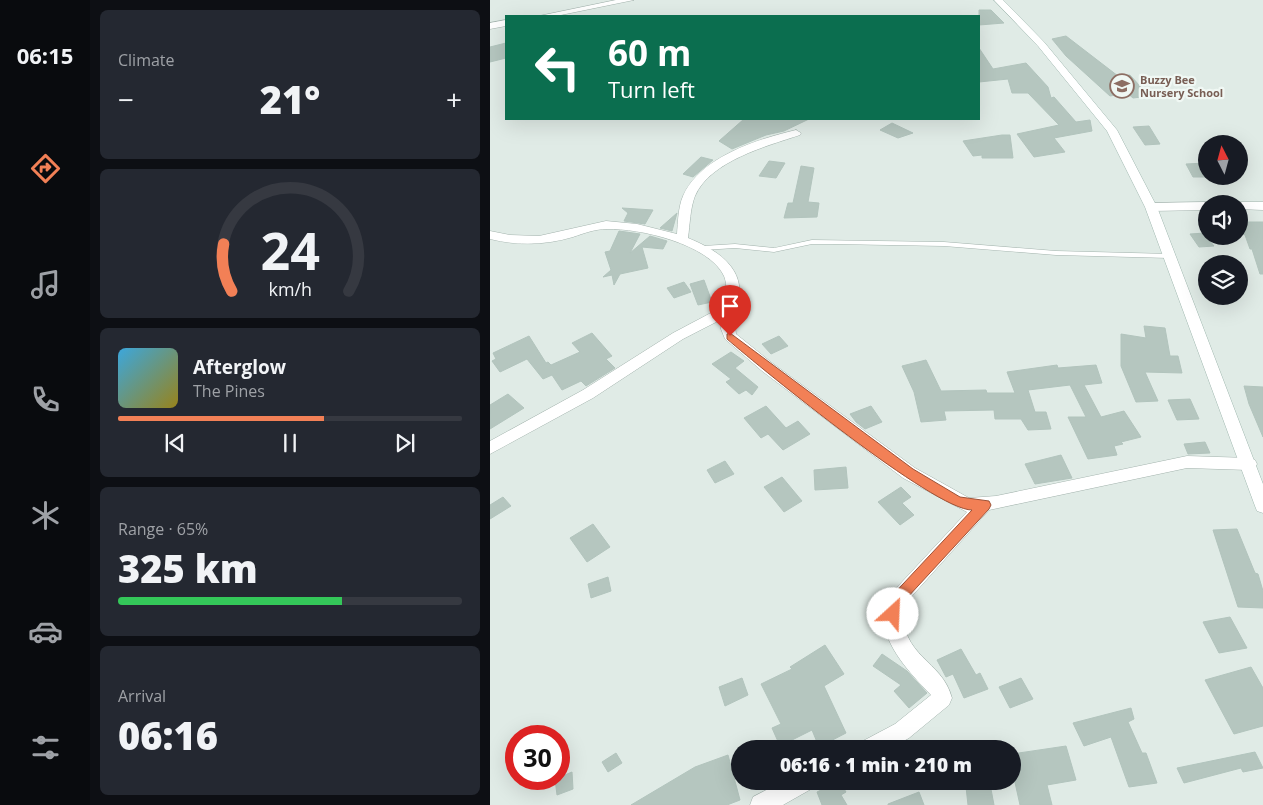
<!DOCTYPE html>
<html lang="en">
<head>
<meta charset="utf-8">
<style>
  :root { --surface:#171b24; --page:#242831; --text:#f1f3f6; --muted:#9ea1a6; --line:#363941; --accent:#f28056 }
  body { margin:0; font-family:"Open Sans",sans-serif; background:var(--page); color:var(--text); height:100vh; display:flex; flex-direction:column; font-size:19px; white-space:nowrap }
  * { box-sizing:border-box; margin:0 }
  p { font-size:16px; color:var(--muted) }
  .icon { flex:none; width:28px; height:28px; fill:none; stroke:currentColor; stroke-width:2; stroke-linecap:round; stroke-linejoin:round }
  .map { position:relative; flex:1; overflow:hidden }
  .side { display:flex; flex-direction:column; gap:10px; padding:10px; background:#0d0f14; width:400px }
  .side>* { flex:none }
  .guide { position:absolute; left:15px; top:15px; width:475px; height:105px; border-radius:0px; box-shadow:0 5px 20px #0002; background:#0b6e4f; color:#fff; overflow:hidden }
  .needle { width:32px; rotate:354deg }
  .controls { position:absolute; left:708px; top:135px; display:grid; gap:10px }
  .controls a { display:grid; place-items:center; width:50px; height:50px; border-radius:50%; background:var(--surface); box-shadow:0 5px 20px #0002; font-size:25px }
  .speed { position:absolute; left:15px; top:725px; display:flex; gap:10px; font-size:25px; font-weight:700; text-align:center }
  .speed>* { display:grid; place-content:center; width:65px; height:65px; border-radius:50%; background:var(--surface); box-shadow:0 5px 20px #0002; line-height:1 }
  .speed .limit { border:8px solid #d22; background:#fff; color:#111 }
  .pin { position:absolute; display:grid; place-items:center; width:42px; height:42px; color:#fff; margin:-51px -21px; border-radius:50% 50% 50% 0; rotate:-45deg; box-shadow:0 0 5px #0007 }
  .pin .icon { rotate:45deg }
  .me { position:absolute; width:55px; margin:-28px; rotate:25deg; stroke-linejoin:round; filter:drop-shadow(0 0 4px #0008) }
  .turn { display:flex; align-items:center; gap:18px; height:105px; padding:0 20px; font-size:22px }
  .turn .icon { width:65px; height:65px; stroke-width:2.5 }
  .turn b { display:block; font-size:35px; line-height:42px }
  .big { font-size:38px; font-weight:800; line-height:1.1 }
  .side .card { flex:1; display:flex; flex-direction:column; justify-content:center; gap:8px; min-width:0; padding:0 18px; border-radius:8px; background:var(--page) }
  .side .dial { align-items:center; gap:0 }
  .dial svg { height:130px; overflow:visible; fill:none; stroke:var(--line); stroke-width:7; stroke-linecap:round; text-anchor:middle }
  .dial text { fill:var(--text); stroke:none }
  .song { display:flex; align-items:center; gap:15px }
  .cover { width:60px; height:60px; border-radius:8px; background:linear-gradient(135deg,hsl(200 70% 55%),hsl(50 70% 35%)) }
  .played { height:5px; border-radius:2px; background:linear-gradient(90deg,var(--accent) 60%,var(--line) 60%) }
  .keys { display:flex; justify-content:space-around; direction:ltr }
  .heat { display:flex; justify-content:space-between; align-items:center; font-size:28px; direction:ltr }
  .charge { height:8px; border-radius:4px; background:linear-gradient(90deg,#34c759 65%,var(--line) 0) }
  .trip { position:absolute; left:241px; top:740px; width:290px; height:50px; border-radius:25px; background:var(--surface); box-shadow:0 5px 20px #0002; font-weight:800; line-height:50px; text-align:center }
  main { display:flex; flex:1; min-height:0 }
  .tab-bar { display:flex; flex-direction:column; width:90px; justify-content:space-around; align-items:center; background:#090b0e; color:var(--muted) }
  .tab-bar .icon { width:35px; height:35px }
  .tab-bar .active { color:var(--accent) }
  .tab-bar b { font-size:22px; color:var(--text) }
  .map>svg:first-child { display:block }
  .building { fill:#b5c6bf; stroke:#b2c4bd }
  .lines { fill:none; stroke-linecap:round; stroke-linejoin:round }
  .lane-casing { stroke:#a3b3ad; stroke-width:1 }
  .street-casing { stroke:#a3b3ad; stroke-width:1 }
  .secondary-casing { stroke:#9fb7af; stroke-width:1 }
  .lane { fill:#fff; fill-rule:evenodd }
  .street { fill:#fff; fill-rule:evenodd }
  .secondary { fill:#fff; fill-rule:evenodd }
  .route { fill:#f28056; stroke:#9d5338 }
  .labels { text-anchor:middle; stroke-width:4.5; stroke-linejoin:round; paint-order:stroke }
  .far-education-label { font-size:11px; font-weight:bold; fill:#785e54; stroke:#f0f8f4; text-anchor:start }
</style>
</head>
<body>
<main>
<nav class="tab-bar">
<b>06:15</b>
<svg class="icon active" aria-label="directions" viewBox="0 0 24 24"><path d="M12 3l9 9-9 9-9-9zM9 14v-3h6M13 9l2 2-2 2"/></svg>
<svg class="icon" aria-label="music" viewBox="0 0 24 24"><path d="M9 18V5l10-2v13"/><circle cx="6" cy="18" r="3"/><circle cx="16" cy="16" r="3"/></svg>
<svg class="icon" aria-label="phone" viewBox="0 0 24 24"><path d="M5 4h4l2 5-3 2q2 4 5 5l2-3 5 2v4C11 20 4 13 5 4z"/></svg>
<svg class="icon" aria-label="climate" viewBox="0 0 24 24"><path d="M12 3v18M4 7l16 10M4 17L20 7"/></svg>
<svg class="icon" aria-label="car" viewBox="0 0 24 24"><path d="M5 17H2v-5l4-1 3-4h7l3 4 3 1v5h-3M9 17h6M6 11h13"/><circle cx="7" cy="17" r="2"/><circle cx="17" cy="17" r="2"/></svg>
<svg class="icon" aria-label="filters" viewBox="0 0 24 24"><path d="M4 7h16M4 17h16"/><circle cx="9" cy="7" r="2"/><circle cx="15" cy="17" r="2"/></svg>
</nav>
<section class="side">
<div class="card"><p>Climate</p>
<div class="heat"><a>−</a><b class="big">21°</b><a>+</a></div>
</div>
<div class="card dial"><svg viewBox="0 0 100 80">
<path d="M14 69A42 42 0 1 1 86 69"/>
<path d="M14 69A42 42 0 0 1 9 40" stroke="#f28056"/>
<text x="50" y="56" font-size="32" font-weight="700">24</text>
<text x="50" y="72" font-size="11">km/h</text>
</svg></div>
<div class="card">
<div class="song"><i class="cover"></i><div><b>Afterglow</b><p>The Pines</p></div></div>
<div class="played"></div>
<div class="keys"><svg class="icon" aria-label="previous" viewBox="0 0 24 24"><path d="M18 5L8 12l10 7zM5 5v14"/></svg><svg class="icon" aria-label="pause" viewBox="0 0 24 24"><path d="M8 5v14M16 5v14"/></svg><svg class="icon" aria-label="next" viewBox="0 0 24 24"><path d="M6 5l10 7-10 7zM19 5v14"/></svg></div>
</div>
<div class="card"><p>Range · 65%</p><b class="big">325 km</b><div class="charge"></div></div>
<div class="card"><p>Arrival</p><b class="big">06:16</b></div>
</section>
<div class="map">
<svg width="773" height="805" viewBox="0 0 773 805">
  <rect width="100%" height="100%" fill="#e0ebe6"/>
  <g class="building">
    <polygon points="489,10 501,10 514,23 489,25"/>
    <polygon points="576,36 628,76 640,75 659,96 643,98 637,93 620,96 576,56 562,39"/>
    <polygon points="16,43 16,58 0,62 0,47"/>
    <polygon points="489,48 503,69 536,63 558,87 561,98 564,97 586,122 600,120 602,131 564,138 575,152 544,157 527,134 569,125 538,93 522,93 518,79 489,82"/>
    <polygon points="254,119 319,119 294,131 276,135 242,149 229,141"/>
    <polygon points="402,123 423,133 408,138 390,130"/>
    <polygon points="659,126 670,144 655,145 643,127"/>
    <polygon points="512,135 520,135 523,158 492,158 492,155 483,156 473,141"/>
    <polygon points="211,157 223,160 203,177 193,174"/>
    <polygon points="279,161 295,163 286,178 269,176"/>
    <polygon points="716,163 716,176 720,177 703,177 696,164"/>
    <polygon points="311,166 324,168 318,202 329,203 327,217 294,218 298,203 303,203"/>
    <polygon points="132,208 163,210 155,224 134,221 138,213"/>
    <polygon points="187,213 182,231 170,228"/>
    <polygon points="749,222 773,222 773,274 770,274 762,249 760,249 755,235 749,231"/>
    <polygon points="129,231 150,234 140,253 160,236 177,241 173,249 152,247 158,268 130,274 124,285 122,275 113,277 121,270 115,252 120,251"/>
    <polygon points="715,233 716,236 724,246 709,247 700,234"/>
    <polygon points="214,280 222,302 208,305 200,284"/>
    <polygon points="194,282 201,292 184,298 177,288"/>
    <polygon points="654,326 675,328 680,356 688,356 692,373 655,372 668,401 646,402 631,366 631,334 656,338"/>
    <polygon points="102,333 122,356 116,359 125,368 96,386 91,381 72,390 62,375 53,379 37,359 10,372 2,361 6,359 3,353 39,336 56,363 58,362 61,365 90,352 82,343"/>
    <polygon points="289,336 298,346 281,354 272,344"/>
    <polygon points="241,352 254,361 245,368 268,387 262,395 256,390 249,394 236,382 241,379 222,364"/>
    <polygon points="436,360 451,391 496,390 497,393 525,393 517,372 567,365 568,368 606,365 612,383 594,385 611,417 634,411 651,437 631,442 633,444 624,446 627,455 598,459 578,417 596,417 580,385 538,390 545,412 556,412 561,429 538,430 531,419 505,419 504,410 454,411 456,420 431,422 424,392 412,366"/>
    <polygon points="754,386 773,387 773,437 759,404"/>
    <polygon points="18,394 34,408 0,429 0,405"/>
    <polygon points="700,399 709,419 687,420 678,400"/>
    <polygon points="276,406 296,428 308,421 320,434 293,450 278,434 271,438 254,418"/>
    <polygon points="381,406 392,422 375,429 366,422 360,414"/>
    <polygon points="715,442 720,453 698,454 694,444"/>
    <polygon points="571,455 582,478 545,484 535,464"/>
    <polygon points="235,461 244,474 225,483 217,470"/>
    <polygon points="356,467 358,488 325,490 324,470"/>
    <polygon points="292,477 312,501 294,512 274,487"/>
    <polygon points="411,487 421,497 412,503 424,515 410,525 388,502"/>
    <polygon points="13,497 21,506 0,519 0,505"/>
    <polygon points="103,524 120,547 97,562 80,538"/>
    <polygon points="747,529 765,573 768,574 773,591 773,608 748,607 723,530"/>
    <polygon points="118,577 121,591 101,598 98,584"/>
    <polygon points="740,617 757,648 729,653 713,622"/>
    <polygon points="335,645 354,674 334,686 356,733 329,747 322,730 290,746 282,728 291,724 271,684 302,669 300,667"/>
    <polygon points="471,649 486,675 490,673 498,689 474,698 463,674 456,677 447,660"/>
    <polygon points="392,654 417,671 437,693 419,708 404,691 411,685 383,666"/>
    <polygon points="761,667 773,688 773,726 744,734 715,680"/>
    <polygon points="252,678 258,695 235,706 229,687"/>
    <polygon points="531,678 543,699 520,708 509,687"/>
    <polygon points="641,708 644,719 638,722 652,753 656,753 667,783 639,787 621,737 594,746 583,723"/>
    <polygon points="576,746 586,780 557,785 562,805 530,805 522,769 522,754"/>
    <polygon points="765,752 773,768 753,772 751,768 694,783 687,768"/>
    <polygon points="126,753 132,763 118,772 112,762"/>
    <polygon points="238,755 250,800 237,805 141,805 205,767"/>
    <polygon points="82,772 83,789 67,795 65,779"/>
    <polygon points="349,781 356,792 351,795 357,805 332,805 327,792"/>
    <polygon points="500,784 504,805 478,805 476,787"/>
    <polygon points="429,792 434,805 398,805 398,804"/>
  </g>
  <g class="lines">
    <g class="lane-casing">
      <polygon id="lane" points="322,240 454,242 566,251 680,254 683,256 680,258 566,255 454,246 343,244 322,244 284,252 245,248 213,250 210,248 213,246 245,244 284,248"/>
    </g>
    <g class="street-casing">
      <g id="street">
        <polygon points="126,0 144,0 66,16 49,16"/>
        <polygon points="16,20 16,26 0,29 0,23"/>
        <path d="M306 130 311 133 310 135C277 146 220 161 205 196 200 209 200 224 198 238 225 249 254 266 249 299 247 311 244 322 246 334L282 363 425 468 479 498 506 496 697 456 759 458 765 460 767 464 765 468 759 470 697 468 499 510 413 606C410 658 452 659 462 698L459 705 419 738 399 749H368L371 742 405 724 441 695C418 671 381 634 398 597L477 512 413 478 272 371 235 339 231 329 232 319 193 339 103 398 0 454V441L93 390 183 333 234 306C236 296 238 286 234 276 219 244 149 228 117 229 105 229 95 233 83 237 56 245 28 246 0 239V231L20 235 49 236 116 221 147 224 187 234C188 222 188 208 193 196 210 157 268 139 306 130Z"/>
        <polygon points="716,202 720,204 716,204 716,210 661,211 655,207 661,203"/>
        <polygon points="749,202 773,202 773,210 749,209 749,204 745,204"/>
        <polygon points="294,781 326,781 323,788 293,805 260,805 263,797"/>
      </g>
    </g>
    <g class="secondary-casing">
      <polygon id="secondary" points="504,0 513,0 554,42 627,130 667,207 773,484 773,513 767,511 765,506 655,207 617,131 548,46"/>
    </g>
    <use href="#lane" class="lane"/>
    <use href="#street" class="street"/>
    <use href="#secondary" class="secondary"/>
  </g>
  <path class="route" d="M240 333 423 469 470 497 499 501 501 505 499 509 416 599 411 606 408 619 403 621 398 619 396 614 399 599 482 510C444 510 273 370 237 339V334Z"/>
  <defs>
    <g id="school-ring" transform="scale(1.25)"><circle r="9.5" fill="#f0f8f4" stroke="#8d6e63" stroke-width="1.5"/><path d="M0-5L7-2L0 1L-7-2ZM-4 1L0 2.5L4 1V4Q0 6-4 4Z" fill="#8d6e63"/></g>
  </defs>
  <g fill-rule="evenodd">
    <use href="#school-ring" x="632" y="86"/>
  </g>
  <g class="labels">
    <g class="far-education-label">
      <text x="650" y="84">Buzzy Bee<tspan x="650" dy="13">Nursery School</tspan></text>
    </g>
  </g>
</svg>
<div class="controls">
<a><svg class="needle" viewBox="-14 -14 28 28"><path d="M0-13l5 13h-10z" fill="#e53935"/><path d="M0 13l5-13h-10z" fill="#9ea1a6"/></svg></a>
<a><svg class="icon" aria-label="sound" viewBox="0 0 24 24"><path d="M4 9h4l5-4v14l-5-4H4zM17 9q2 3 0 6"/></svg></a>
<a><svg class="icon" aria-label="layers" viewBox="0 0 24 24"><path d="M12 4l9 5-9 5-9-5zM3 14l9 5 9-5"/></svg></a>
</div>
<div class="speed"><div class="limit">30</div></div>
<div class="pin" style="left:240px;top:336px;background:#d93025"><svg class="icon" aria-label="arrive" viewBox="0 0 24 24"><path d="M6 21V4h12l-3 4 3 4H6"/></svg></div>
<svg class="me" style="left:403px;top:614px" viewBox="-20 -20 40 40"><circle r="19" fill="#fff"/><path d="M0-13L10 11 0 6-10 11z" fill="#f28056"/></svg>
<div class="trip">06:16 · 1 min · 210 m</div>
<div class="guide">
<div class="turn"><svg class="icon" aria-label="left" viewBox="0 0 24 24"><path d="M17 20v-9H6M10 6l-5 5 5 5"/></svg><div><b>60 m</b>Turn left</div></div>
</div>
</div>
</main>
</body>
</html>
